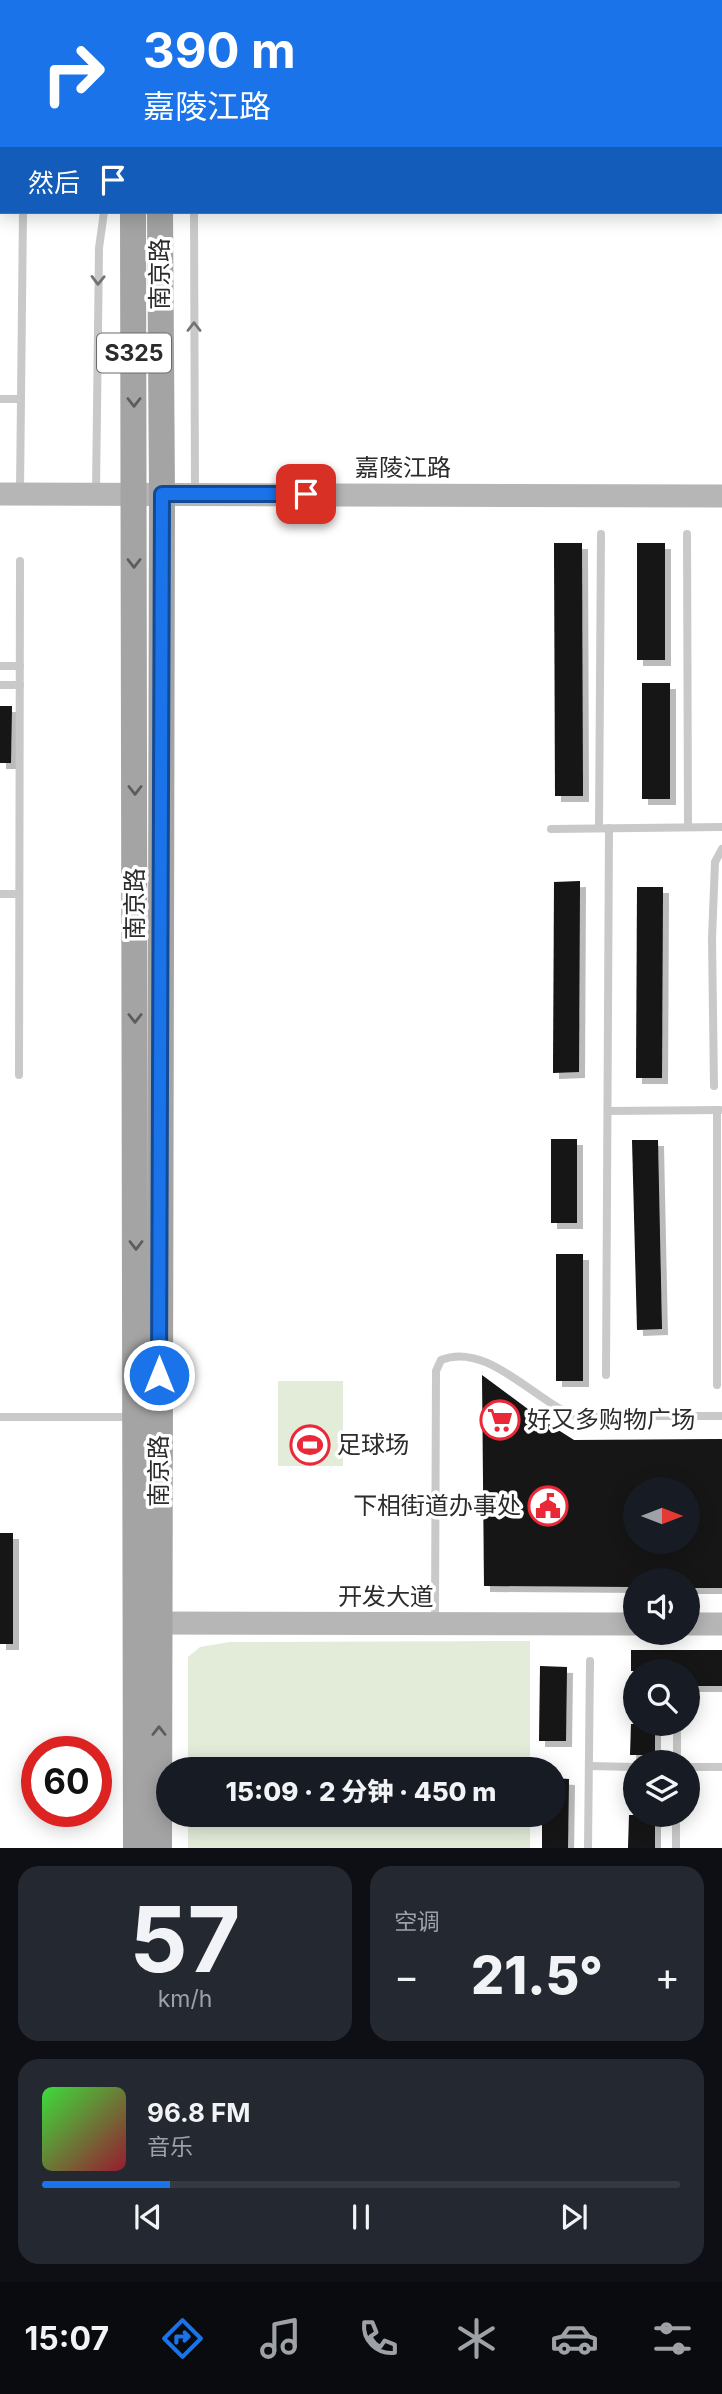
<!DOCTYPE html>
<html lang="zh">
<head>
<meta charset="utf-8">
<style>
  :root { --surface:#171b24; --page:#242831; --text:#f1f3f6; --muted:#9ea1a6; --line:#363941; --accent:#1a73e8 }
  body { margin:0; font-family:Inter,"Noto Sans SC",sans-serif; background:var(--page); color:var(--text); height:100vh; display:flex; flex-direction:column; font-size:26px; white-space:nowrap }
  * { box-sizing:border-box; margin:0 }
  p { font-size:23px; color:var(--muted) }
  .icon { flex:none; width:38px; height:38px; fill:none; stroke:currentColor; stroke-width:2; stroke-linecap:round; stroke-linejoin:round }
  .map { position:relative; height:1848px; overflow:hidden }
  .details { display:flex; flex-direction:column; gap:18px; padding:18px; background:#0d0f14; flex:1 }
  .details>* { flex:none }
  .top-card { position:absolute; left:0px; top:0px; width:723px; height:214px; box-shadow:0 4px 18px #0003; background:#1a73e8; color:#fff; overflow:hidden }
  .needle { width:46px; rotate:90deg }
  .tools { position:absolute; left:623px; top:1477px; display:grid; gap:14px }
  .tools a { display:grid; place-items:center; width:77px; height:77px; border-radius:50%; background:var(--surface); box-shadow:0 4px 18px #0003; font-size:35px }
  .speed { position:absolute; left:21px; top:1736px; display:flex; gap:14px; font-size:35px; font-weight:700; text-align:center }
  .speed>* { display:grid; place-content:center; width:91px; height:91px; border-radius:50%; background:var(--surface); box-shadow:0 4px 18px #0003; line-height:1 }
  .speed .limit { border:10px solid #d22; background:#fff; color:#111 }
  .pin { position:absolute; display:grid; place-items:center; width:60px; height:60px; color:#fff; margin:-30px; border-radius:14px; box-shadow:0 4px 10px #0006 }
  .me { position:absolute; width:77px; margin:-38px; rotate:0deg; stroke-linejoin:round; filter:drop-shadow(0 0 5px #0008) }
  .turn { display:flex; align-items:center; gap:24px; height:147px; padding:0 28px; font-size:32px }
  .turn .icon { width:91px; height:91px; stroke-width:2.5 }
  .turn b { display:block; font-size:49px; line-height:60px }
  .then { display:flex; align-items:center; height:66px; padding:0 28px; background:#0003; gap:14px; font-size:26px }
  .big { font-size:52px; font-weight:800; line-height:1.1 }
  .details .widget { flex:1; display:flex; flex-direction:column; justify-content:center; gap:10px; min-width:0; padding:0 24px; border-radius:21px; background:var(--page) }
  .details .dial { align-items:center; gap:0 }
  .dial b { font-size:91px; line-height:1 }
  .song { display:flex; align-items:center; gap:21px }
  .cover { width:84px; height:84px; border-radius:10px; background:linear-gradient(135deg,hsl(120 70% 55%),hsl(350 70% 35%)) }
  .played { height:7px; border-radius:4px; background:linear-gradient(90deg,var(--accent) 20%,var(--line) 20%) }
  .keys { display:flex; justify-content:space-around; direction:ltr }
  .heat { display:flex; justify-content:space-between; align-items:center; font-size:38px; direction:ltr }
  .details .tiles { flex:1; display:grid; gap:18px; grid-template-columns:1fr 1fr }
  .widget:last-child { grid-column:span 2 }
  .trip { position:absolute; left:156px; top:1757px; width:410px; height:70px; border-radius:35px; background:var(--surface); box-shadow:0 4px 18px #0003; font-weight:800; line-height:70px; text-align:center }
  .tab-bar { display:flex; height:112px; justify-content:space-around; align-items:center; background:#090b0e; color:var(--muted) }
  .tab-bar .icon { width:49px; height:49px }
  .tab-bar .on { color:var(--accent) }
  .tab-bar b { font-size:32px; color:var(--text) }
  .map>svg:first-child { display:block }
  .green { fill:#e3ebd9 }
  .building { fill:#131313; fill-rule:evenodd; filter:url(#shadow) }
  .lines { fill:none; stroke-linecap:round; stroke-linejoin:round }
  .lane { stroke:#c9c9c9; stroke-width:8 }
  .secondary { stroke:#b6b6b6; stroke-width:23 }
  .primary { stroke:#a4a4a4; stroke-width:26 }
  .oneway { stroke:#737373 }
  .oneway2 { stroke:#5c5c5c }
  .route-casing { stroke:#114b97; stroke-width:18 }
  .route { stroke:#1a73e8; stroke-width:12 }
  .labels { text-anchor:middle; stroke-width:7; stroke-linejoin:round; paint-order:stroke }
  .shield { fill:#fff; stroke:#6b6b6b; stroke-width:2 }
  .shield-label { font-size:23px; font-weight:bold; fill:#2c2c2c }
  .street-label { font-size:24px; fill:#2c2c2c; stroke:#fff }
  .poi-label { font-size:24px; fill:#2c2c2c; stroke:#fff; text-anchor:start }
</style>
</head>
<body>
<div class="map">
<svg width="722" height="1848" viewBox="0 0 722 1848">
  <defs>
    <filter id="shadow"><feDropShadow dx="6" dy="6" stdDeviation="0" flood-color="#0004"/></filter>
  </defs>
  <rect width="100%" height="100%" fill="#fff"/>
  <g class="green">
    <rect x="278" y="1381" width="65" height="85"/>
    <polygon points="530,1641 530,1769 188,1769 188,1657 200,1647 230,1642"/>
    <rect x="188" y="1815" width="342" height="33"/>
  </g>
  <g class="building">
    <polygon points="554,543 582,543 583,796 555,796"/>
    <rect x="637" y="543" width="28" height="117"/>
    <rect x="642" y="683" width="28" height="116"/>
    <polygon points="0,706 12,706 11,763 0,763"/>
    <polygon points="580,881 579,1072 553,1073 554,882"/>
    <polygon points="637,887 663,887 662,1078 636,1078"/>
    <rect x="551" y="1139" width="26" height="84"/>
    <polygon points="632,1140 658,1140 662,1329 637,1330"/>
    <rect x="556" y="1254" width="27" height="127"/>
    <path d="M482 1375 544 1421 574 1440 722 1439V1588H688V1580H635V1587L484 1586ZM635 1489H688V1542H635Z"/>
    <rect x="0" y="1533" width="13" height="111"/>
    <polygon points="631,1650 722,1650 722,1686 688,1686 688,1671 631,1671"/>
    <polygon points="540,1666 567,1667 566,1741 539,1741"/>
    <polygon points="631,1724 655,1724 655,1755 630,1755"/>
    <polygon points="553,1778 569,1779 568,1848 542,1848 542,1815 553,1815"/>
    <polygon points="629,1815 655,1815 655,1848 628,1848"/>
  </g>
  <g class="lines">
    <g class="lane">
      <polyline points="108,0 108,2"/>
      <polyline points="193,0 193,2"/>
      <polyline points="24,2 24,0"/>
      <polyline points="0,132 2,132"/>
      <polyline points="194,212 195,491"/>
      <polyline points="0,399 21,399"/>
      <polyline points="20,491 23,212"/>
      <polyline points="96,492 99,248 104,212"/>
      <polyline points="687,534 688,827"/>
      <polyline points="0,666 20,666"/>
      <polyline points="0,685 20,685"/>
      <polyline points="599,828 601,534"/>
      <polyline points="551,829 722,827"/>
      <polyline points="0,894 19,894"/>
      <polyline points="19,1075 20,561"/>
      <polyline points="714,1086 712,939 715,862 722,849"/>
      <polyline points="717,1110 717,1385"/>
      <polyline points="608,1111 720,1110"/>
      <polyline points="606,1375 609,828"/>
      <polyline points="0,1417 130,1417"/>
      <path d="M435 1620 436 1371 441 1360C488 1341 536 1403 576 1416H722"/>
      <polyline points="677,1762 677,1724"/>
      <polyline points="589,1766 635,1767"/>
      <polyline points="688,1767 722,1767"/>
      <polyline points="588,1848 590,1661"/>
      <polyline points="676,1848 676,1815"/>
    </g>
    <g class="secondary">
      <polyline points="0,494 722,496"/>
      <polyline points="141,1623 635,1624"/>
      <polyline points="688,1624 722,1624"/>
    </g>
    <g class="primary">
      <polyline points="132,0 132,2"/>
      <polyline points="158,0 158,2"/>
      <polyline points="133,212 136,1848"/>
      <polyline points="159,1848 162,493 160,212"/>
    </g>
  </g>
  <defs><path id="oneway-chevron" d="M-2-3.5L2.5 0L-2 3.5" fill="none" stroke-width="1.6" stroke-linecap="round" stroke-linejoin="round" transform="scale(1.75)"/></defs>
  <g class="oneway">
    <use href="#oneway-chevron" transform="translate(98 280) rotate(91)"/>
    <use href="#oneway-chevron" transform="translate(194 327) rotate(-90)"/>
  </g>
  <g class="oneway2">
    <use href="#oneway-chevron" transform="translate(134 402) rotate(90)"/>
    <use href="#oneway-chevron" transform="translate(134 563) rotate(90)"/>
    <use href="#oneway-chevron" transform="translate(135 790) rotate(90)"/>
    <use href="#oneway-chevron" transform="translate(135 1018) rotate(90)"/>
    <use href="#oneway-chevron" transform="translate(136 1245) rotate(90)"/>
    <use href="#oneway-chevron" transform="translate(159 1731) rotate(-90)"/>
  </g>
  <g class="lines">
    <g class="route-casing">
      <polyline id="route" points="159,1375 162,494 306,494"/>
    </g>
    <use href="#route" class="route"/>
  </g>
  <defs>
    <g id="supermarket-ring" transform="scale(2.0125)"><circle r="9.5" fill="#fff" stroke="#ea2838" stroke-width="1.5"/><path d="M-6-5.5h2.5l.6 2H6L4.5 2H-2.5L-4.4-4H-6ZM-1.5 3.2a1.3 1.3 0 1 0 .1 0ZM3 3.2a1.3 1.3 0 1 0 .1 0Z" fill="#ea2838"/></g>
    <g id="stadium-ring" transform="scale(2.0125)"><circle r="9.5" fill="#fff" stroke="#ea2838" stroke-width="1.5"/><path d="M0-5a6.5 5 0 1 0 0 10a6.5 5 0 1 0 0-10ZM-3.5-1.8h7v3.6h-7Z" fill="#ea2838"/></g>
    <g id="civic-ring" transform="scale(2.0125)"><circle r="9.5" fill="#fff" stroke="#ea2838" stroke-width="1.5"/><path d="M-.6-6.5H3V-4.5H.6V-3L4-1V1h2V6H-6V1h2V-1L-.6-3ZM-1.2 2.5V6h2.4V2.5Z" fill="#ea2838"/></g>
  </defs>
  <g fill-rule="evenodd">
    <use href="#supermarket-ring" x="500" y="1420"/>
    <use href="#stadium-ring" x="310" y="1445"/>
    <use href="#civic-ring" x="548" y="1506"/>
  </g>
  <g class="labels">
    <rect class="shield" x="97" y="333.5" width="74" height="39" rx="5"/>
    <g class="shield-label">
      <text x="134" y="361">S325</text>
    </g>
    <g class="street-label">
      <text transform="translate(160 274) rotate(-90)" y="8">南京路</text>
      <text x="403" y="476">嘉陵江路</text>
      <text transform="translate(135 904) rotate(-90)" y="8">南京路</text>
      <text transform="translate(159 1471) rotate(-90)" y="8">南京路</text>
      <text x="386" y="1605">开发大道</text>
    </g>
    <g class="poi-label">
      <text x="527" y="1428">好又多购物广场</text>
      <text x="337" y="1453">足球场</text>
      <text x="521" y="1514" text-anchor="end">下相街道办事处</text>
    </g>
  </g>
</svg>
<div class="tools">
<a><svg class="needle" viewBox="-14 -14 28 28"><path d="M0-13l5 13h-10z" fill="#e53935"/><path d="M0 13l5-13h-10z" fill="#9ea1a6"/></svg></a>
<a><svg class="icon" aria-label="sound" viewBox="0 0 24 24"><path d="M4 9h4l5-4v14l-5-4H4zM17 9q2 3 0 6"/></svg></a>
<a><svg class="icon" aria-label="search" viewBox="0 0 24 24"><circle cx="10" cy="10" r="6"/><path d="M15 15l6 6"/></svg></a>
<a><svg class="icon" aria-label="layers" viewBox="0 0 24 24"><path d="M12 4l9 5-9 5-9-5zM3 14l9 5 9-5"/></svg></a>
</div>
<div class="speed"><div class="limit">60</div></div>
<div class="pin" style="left:306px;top:494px;background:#d93025"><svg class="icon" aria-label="arrive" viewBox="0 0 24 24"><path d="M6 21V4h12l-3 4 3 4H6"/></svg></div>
<svg class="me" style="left:159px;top:1375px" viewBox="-20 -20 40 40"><circle r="17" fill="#1a73e8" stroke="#fff" stroke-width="3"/><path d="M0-11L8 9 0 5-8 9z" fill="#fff"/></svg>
<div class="trip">15:09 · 2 分钟 · 450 m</div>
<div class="top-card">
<div class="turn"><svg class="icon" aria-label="right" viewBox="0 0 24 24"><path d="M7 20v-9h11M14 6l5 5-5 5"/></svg><div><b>390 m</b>嘉陵江路</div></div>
<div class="then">然后<svg class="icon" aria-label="arrive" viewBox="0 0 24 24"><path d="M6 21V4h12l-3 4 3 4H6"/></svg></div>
</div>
</div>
<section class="details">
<div class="tiles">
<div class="widget dial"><b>57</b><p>km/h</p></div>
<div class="widget"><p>空调</p>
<div class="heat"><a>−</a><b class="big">21.5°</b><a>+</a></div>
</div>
<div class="widget">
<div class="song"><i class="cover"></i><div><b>96.8 FM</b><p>音乐</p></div></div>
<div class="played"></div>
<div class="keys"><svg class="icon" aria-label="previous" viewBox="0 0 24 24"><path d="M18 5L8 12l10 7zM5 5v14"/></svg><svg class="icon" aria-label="pause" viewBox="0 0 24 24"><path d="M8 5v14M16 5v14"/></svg><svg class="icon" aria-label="next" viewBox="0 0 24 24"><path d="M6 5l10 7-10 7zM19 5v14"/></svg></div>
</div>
</div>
</section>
<nav class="tab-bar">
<b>15:07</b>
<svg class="icon on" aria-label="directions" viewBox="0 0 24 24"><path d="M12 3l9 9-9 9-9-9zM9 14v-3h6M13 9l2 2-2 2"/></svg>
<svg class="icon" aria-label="music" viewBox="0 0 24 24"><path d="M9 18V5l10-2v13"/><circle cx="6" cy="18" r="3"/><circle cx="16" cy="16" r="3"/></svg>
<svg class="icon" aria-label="phone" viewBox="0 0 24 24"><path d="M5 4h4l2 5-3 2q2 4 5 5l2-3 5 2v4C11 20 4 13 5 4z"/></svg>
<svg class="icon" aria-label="climate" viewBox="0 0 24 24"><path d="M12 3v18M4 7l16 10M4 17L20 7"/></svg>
<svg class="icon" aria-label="car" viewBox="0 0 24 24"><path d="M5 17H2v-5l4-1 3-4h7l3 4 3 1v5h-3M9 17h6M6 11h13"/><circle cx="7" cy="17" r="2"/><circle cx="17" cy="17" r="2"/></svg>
<svg class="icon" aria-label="filters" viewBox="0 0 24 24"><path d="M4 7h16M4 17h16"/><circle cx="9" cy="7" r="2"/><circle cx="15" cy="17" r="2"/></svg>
</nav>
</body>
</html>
